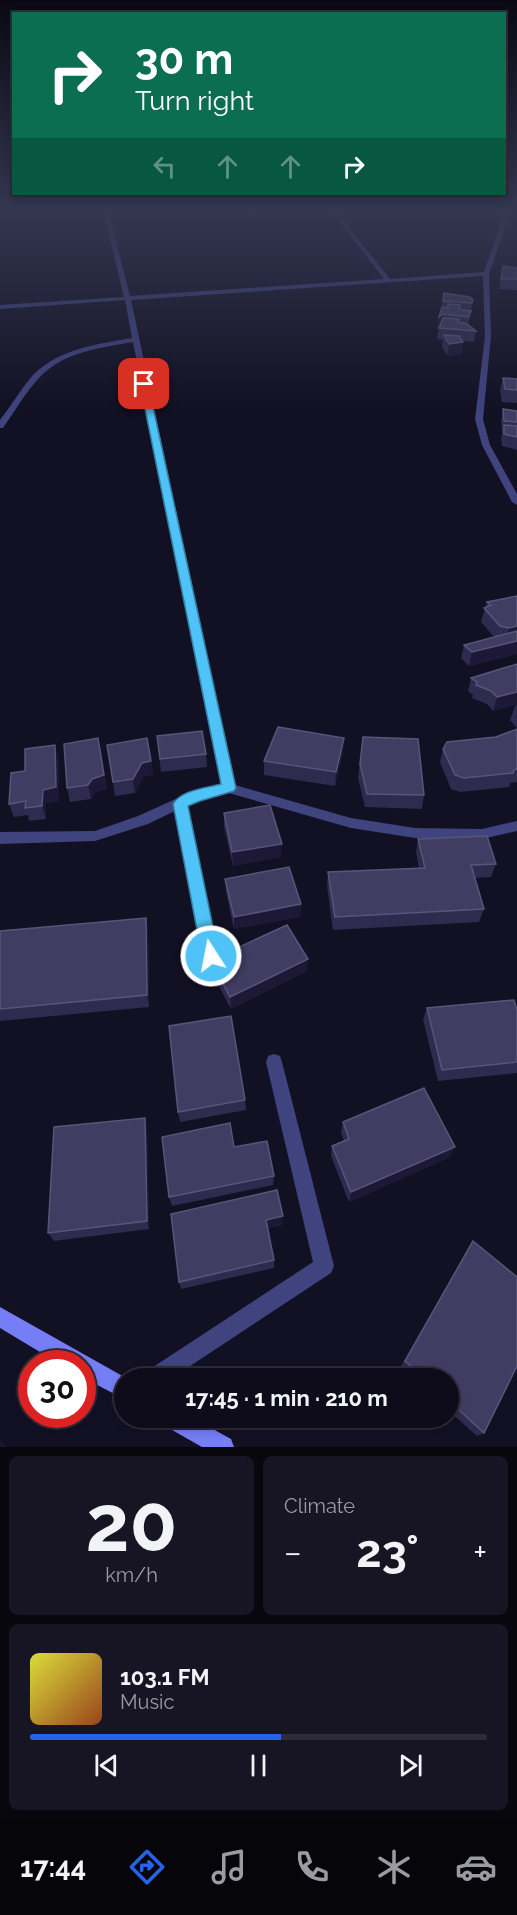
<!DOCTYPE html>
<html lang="en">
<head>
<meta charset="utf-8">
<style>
  :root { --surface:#0e0c1a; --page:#171523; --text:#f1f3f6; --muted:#9b9ba2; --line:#2e2c39; --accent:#2563eb }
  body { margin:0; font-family:Raleway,sans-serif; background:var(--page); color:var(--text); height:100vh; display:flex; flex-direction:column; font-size:22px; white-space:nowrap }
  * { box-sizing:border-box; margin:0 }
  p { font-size:20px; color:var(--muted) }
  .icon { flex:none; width:33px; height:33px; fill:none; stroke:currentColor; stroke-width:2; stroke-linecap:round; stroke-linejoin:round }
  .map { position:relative; height:1447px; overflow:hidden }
  .side { display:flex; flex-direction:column; gap:9px; padding:9px; background:#08070e; flex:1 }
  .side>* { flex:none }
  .hud { position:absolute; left:12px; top:12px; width:494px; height:183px; border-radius:0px; box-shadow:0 3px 9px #0003,0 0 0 2px var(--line); background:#0b6e4f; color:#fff; overflow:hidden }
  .speed { position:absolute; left:18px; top:1350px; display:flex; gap:12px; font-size:30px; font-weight:700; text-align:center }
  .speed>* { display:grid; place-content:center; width:78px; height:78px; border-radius:50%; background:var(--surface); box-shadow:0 3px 9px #0003,0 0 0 2px var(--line); line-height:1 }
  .speed .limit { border:9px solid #d22; background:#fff; color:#111 }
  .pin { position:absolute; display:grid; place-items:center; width:51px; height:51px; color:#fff; margin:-26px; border-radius:12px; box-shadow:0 3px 9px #0006 }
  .me { position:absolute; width:66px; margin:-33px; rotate:349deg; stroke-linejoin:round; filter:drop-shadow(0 0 4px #0008) }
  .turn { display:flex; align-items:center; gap:21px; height:126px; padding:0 24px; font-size:27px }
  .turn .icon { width:78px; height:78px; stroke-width:2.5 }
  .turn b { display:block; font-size:42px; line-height:51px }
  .lanes { display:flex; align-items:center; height:57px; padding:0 24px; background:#0003; justify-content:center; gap:30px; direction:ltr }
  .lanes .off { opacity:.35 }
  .big { font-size:45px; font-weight:700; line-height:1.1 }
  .side .widget { flex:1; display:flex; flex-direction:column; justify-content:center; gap:9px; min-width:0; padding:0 21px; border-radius:9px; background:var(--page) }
  .side .dial { align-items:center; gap:0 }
  .dial b { font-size:78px; line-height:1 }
  .song { display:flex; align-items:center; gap:18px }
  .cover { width:72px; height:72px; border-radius:9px; background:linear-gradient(135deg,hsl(60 70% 55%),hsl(20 70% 35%)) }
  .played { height:6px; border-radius:3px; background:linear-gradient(90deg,var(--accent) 55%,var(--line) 55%) }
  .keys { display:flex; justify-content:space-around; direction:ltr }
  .heat { display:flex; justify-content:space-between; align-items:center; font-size:33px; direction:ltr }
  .side .tiles { flex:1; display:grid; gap:9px; grid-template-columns:1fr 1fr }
  .widget:last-child { grid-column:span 2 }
  .trip { position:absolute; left:114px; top:1368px; width:345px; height:60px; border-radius:30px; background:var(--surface); box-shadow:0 3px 9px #0003,0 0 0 2px var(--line); font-weight:700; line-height:60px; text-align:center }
  .tab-bar { display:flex; height:96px; justify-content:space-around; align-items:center; background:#06050a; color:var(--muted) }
  .tab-bar .icon { width:42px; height:42px }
  .tab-bar .active { color:var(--accent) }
  .tab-bar b { font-size:27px; color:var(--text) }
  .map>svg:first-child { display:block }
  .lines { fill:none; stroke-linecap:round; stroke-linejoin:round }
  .street { fill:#3f437e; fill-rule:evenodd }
  .secondary { fill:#757ef4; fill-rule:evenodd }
  .wall { fill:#2f2b4f }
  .shaded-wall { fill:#1c1836 }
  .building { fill:#413d62; stroke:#58557a; stroke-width:1.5 }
  .route { fill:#4fc3f7; stroke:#337fa1; stroke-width:1.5 }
</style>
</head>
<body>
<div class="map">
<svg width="517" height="1447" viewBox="0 0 517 1447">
  <rect width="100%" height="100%" fill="#121023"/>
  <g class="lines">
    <g class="street">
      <path d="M103 210H108L130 296 384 279 331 210H335L390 279 484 272 505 210H511L489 274 491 336 483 419 490 445 517 494V505L512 502 482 445 475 419 485 336 483 276 131 300 235 785 351 818 415 828 482 829 517 821V831L482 839 415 838 351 828 229 793 199 800 187 806 219 955 216 960 211 962 206 960 203 955 175 811 148 824 95 841 0 844V832L95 831 138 816 191 792 222 785 133 342C99 348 63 352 39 378 25 393 15 411 3 428H0V420C11 406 21 389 33 375 59 349 97 344 132 338L125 300 0 309V305L124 297Z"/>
      <polygon points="274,1054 280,1056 282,1062 334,1266 331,1273 172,1378 144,1378 147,1371 313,1262 266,1062 268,1056"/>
    </g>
    <g class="secondary">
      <polygon points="0,1307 126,1378 124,1399 82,1377 82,1364 60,1364 0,1328"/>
      <polygon points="162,1418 193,1418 231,1439 234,1447 202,1447 165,1426"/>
    </g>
  </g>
  <g class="wall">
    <polygon points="503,266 517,268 517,290 499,289"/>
    <polygon points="444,293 473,300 468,325 476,331 474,342 462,341 463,342 461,354 447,356 442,347 443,340 437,339 439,327 437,329"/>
    <polygon points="503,378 517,379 517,403 502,402 500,390"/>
    <polygon points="503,409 517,411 517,450 502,446 501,438 502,433 501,422"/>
    <polygon points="517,596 517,654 469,666 461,658 464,645 494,637 481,622 487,602"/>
    <polygon points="517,664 517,704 493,711 487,704 472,698 473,695 468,691 471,678"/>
    <polygon points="517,705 517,728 510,720 515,706"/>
    <polygon points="517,729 517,782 510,783 509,787 460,792 451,789 440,762 443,749 496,737"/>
    <polygon points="157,736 206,754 207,767 161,772"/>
    <polygon points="363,737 424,795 422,809 365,807 358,778"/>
    <polygon points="101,752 107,789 95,792 91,799 70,802 67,788"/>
    <polygon points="343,752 335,786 264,775 264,761"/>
    <polygon points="59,759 59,801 46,803 46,819 29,821 28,815 14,817 9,804 25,771"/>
    <polygon points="151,761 153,775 144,776 135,793 115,796 113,782"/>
    <polygon points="224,813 281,857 233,866 224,827"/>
    <polygon points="418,839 496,864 491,877 475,878 484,909 479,922 333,930 327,886 328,872 419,868 416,852"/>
    <polygon points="225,879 301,904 300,917 234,929 226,892"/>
    <polygon points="146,918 148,931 149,1007 0,1021 0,931"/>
    <polygon points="211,960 307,971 231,1009 212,973"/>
    <polygon points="427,1008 517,1010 517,1073 438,1081 423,1019"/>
    <polygon points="245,1100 246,1110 180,1122 178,1112"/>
    <polygon points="145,1118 147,1128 149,1229 54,1241 48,1233"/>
    <polygon points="343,1122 450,1157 349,1202 331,1156 332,1146 344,1141 341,1132"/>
    <polygon points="234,1147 274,1176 273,1185 172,1206 169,1197"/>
    <polygon points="171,1214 282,1225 268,1228 274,1260 274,1268 181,1289 179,1282"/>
    <polygon points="473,1241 484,1433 477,1436 448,1410 448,1378 415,1378 401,1366 468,1249"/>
  </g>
  <g class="shaded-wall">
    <polygon points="443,314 442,325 437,329 439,317"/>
    <polygon points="463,342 461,354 447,356 449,344"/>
    <polygon points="517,626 517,639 505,642 509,628"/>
    <polygon points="517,641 517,654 469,666 472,652"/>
    <polygon points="517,692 517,704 493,711 497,697"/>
    <polygon points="344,738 343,752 335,786 336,772"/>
    <polygon points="55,745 59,759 59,801 46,803 46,819 42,806 43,790"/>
    <polygon points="101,752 107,789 95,792 91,799 88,785"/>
    <polygon points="151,761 153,775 144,776 135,793 133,779 142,763"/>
    <polygon points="282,844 281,857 233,866 232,852"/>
    <polygon points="301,904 300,917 234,929 234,917"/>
    <polygon points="146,918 148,931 149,1007 147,995"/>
    <polygon points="308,959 307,971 231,1009 230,997"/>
    <polygon points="145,1118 147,1128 149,1229 147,1221"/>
    <polygon points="455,1147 450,1157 349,1202 351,1192"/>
    <polygon points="283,1216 282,1225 266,1228 266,1220"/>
    <polygon points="0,1440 1,1441 6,1447 1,1447 0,1445"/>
  </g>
  <g class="building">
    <polygon points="503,266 517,268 517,279 501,279"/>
    <polygon points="444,293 470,297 473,300 472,303 443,301"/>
    <polygon points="448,304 460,305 459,308 462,310 471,311 469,317 443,314 439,317 442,307 448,308"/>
    <polygon points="443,318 459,319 458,322 467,324 476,331 439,328"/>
    <polygon points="444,335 459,336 463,342 449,344"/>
    <polygon points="503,378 517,379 517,390 505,389"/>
    <polygon points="503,409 517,411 517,422 504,421"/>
    <polygon points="504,425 517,426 517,437 504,434"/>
    <polygon points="517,596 517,626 509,628 500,626 484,608 491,605 487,602"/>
    <polygon points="517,631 517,641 472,652 464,645"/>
    <polygon points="517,664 517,692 497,697 491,691 476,685 477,682 471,678"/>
    <polygon points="278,727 344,738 336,772 264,761"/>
    <polygon points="517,729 517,769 514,770 513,773 464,778 455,775 443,749 447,742 496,737"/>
    <polygon points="202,731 206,754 160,759 157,736"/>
    <polygon points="363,737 418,739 424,795 367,794 360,764"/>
    <polygon points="98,738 104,775 92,779 88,785 67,788 64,744"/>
    <polygon points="147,738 151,761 142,763 133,779 113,782 107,745"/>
    <polygon points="55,745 56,787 43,790 42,806 25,808 26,801 9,804 11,773 25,771 25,749"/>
    <polygon points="270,805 282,844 232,852 224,813"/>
    <polygon points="487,836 496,864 471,865 484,909 335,917 328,872 425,868 418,839"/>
    <polygon points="289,867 301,904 234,917 225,879"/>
    <polygon points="146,918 147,995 0,1009 0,931"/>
    <polygon points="287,925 308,959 230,997 211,960"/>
    <polygon points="514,1000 517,1010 517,1062 442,1070 427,1008"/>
    <polygon points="231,1016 245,1100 178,1112 169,1026"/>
    <polygon points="424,1088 455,1147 351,1192 332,1146 349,1139 343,1122"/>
    <polygon points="145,1118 147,1221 48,1233 54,1127"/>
    <polygon points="230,1123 234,1147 267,1141 274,1176 169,1197 162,1137"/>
    <polygon points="277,1190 283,1216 266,1220 274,1260 179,1282 171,1214"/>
    <polygon points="473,1241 517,1277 517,1366 484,1433 448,1400 448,1378 425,1378 405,1361"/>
  </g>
  <linearGradient id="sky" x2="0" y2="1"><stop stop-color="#0a0913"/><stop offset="0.51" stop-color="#333750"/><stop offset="1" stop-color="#333750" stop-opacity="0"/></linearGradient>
  <rect width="517" height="412" fill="url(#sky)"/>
  <path class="route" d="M144 382 148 384 236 788 234 791 200 801 188 806 219 956 217 961 211 963 205 961 202 956 173 804C181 790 206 788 221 784L140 384Z"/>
</svg>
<div class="speed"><div class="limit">30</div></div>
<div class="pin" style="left:144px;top:384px;background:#d93025"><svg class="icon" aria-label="arrive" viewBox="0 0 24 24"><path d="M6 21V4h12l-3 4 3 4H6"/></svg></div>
<svg class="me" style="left:211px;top:956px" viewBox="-20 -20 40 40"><circle r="17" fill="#4fc3f7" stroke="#fff" stroke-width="3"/><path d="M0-11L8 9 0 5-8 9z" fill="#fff"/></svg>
<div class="trip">17:45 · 1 min · 210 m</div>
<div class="hud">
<div class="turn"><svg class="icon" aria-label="right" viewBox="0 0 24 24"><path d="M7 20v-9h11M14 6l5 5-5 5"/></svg><div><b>30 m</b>Turn right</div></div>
<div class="lanes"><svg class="icon off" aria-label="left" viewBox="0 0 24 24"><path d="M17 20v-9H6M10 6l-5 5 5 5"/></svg><svg class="icon off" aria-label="ahead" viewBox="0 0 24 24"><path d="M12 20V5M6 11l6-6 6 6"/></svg><svg class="icon off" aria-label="ahead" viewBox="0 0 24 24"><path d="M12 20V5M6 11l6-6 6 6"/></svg><svg class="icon" aria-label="right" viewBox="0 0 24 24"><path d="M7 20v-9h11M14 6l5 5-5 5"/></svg></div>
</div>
</div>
<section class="side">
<div class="tiles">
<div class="widget dial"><b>20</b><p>km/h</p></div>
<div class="widget"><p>Climate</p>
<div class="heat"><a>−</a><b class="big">23°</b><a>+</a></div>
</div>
<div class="widget">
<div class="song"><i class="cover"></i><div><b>103.1 FM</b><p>Music</p></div></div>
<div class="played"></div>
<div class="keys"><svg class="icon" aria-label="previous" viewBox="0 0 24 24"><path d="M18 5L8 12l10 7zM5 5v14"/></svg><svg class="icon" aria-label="pause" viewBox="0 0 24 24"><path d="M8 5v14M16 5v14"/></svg><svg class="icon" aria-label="next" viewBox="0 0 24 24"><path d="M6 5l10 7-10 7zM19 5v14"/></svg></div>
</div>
</div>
</section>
<nav class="tab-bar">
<b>17:44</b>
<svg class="icon active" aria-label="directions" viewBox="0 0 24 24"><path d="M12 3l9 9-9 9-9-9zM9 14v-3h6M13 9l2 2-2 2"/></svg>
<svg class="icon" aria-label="music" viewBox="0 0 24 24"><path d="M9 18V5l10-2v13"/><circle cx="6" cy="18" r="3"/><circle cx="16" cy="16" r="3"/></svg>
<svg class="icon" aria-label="phone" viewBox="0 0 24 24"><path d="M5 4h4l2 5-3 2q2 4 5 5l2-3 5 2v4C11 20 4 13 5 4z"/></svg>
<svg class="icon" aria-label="climate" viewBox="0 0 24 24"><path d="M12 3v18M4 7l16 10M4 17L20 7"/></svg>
<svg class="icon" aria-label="car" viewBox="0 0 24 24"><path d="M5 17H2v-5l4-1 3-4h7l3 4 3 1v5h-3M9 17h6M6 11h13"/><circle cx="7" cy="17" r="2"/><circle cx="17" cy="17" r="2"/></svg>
</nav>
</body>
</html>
